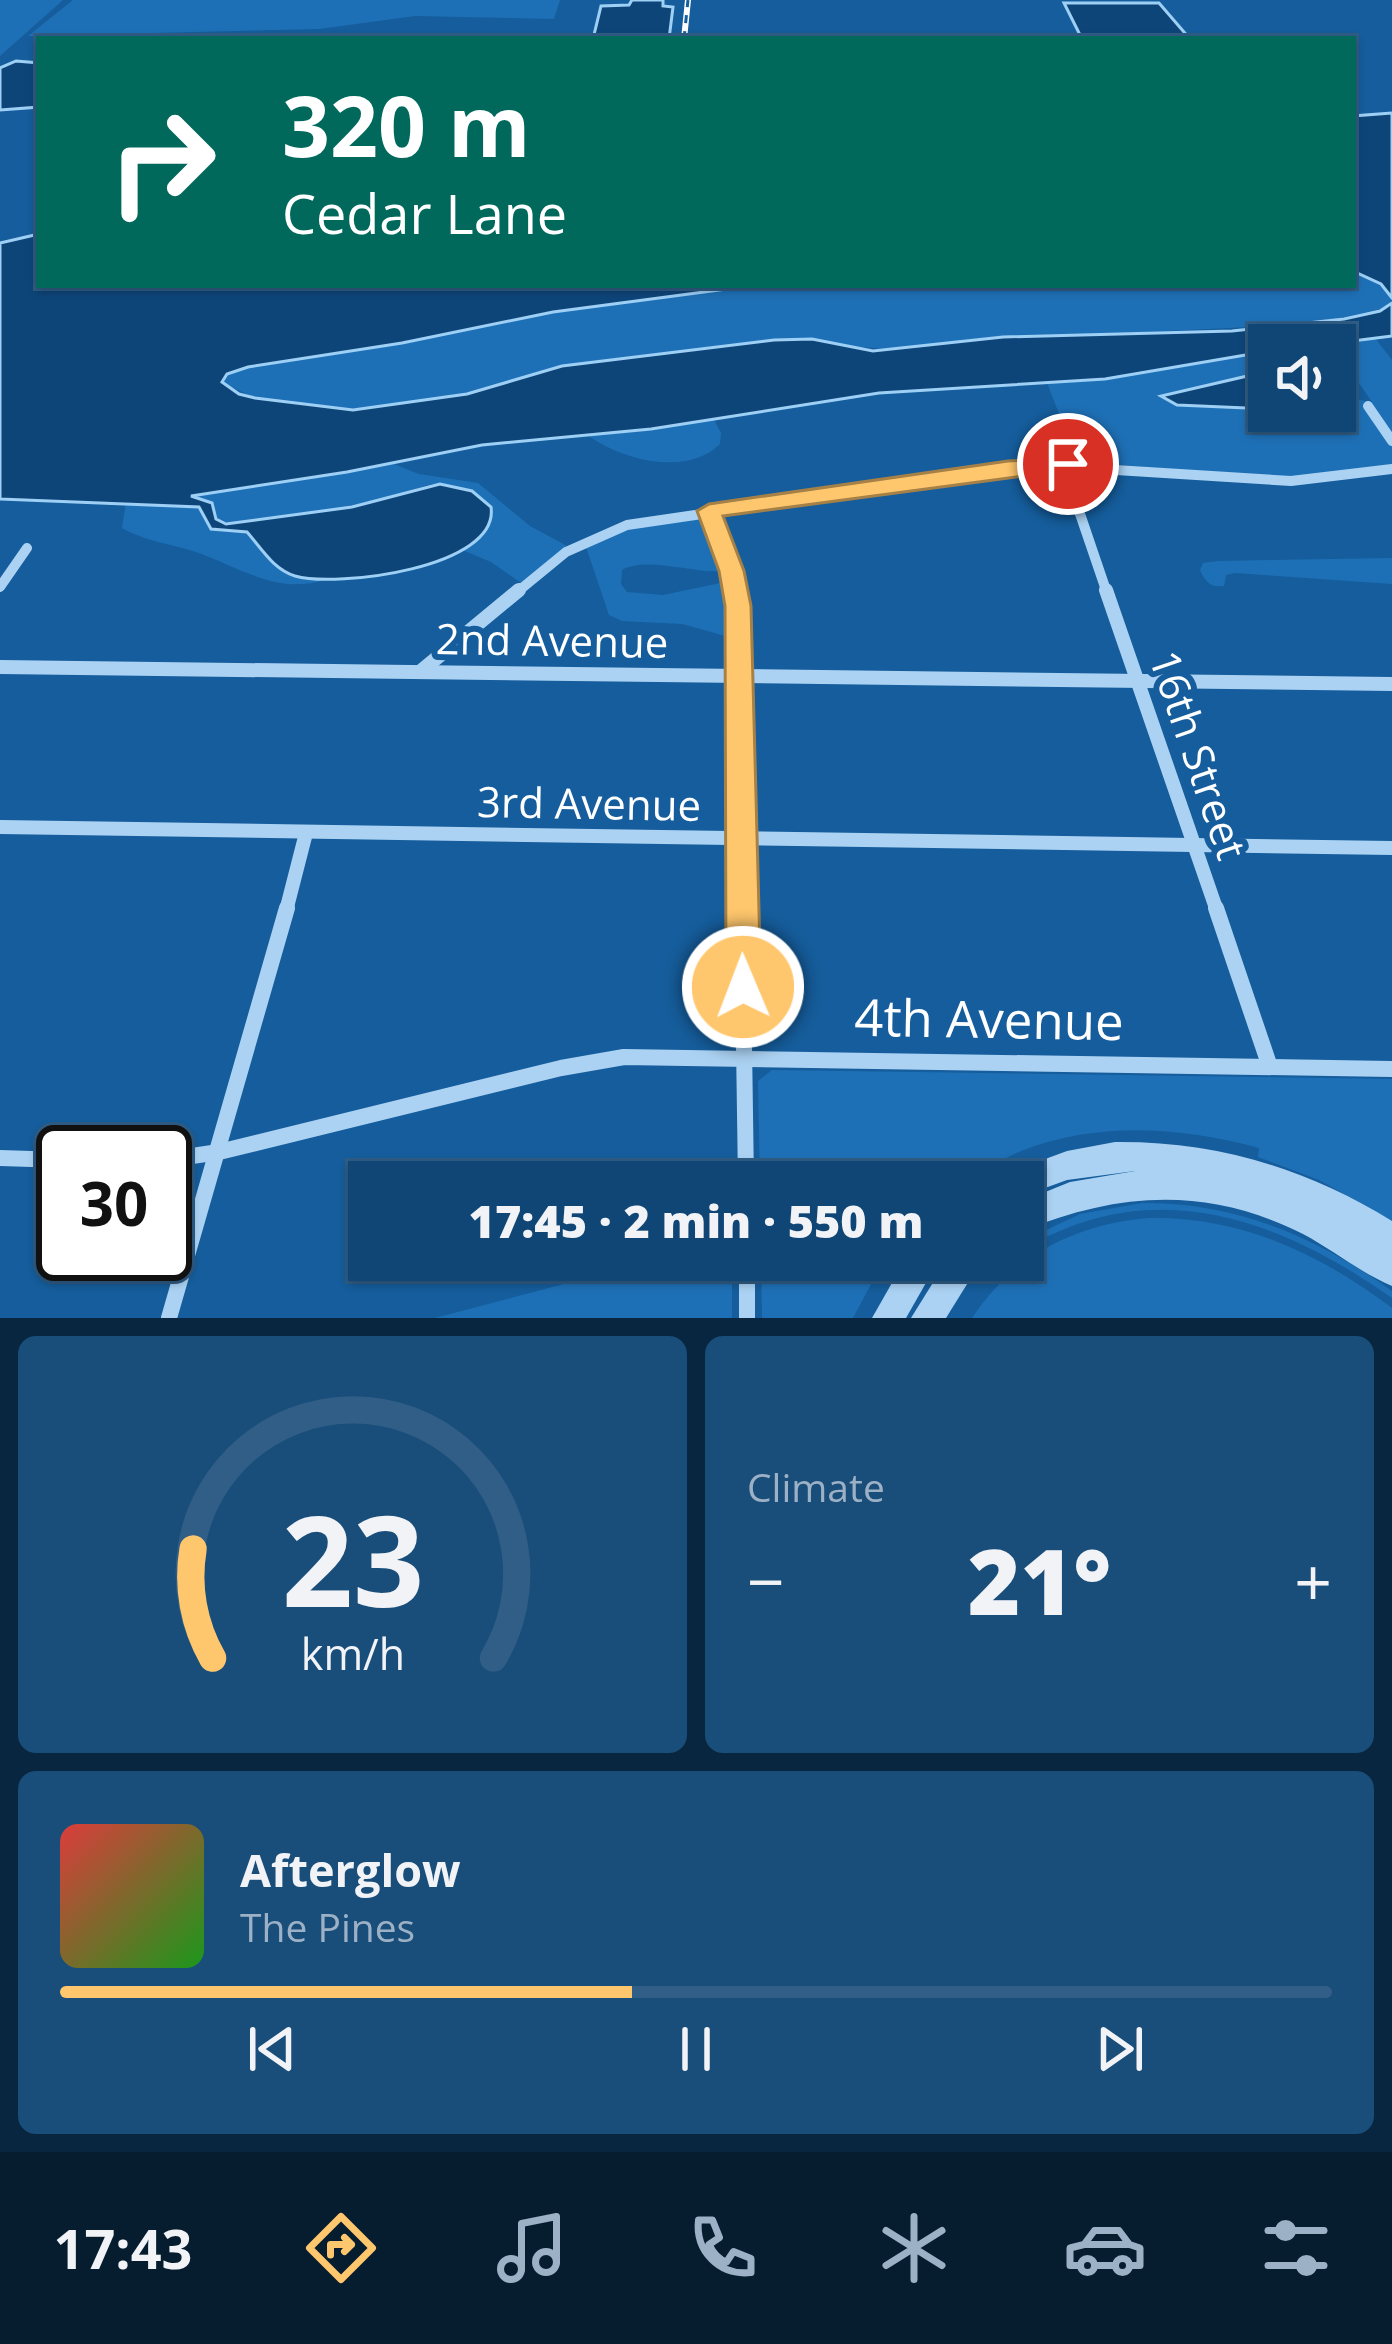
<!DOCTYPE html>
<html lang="en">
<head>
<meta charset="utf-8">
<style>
  :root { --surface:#104675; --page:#194d7a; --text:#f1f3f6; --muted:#9cb1c5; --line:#305e87; --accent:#ffc76d }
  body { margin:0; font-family:"Open Sans",sans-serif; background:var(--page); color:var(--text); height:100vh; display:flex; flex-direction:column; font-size:45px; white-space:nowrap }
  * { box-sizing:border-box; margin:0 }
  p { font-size:39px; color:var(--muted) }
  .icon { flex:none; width:66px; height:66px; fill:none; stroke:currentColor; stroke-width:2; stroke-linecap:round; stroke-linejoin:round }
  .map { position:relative; height:1318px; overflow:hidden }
  .drawer { display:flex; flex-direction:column; gap:18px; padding:18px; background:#092640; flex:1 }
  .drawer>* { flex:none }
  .hud { position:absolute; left:36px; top:36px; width:1320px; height:252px; border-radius:0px; box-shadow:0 3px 9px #0004,0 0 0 3px var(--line); background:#00695c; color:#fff; overflow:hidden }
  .controls { position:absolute; left:1248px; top:324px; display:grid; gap:24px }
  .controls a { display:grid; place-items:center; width:108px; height:108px; border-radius:0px; background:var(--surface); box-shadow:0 3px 9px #0004,0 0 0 3px var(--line); font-size:60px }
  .speed { position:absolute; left:36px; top:1125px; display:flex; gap:24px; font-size:60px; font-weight:700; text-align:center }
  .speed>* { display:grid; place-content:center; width:156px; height:156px; border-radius:50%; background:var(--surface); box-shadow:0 3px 9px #0004,0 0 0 3px var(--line); line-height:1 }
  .speed .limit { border:6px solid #111; border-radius:18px; background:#fff; color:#111 }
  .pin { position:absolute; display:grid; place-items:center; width:102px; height:102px; color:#fff; margin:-51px; border:6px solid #fff; border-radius:50%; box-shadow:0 3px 12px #0007 }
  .me { position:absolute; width:132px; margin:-66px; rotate:359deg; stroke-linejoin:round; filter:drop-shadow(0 0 9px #0008) }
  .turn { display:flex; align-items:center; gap:42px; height:252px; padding:0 48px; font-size:54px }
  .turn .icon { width:156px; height:156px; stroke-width:2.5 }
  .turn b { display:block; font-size:84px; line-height:102px }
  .big { font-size:90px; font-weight:800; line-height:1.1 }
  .drawer .card { flex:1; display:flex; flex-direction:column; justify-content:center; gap:18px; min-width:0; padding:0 42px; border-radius:18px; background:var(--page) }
  .drawer .dial { align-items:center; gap:0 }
  .dial svg { height:312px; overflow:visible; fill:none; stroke:var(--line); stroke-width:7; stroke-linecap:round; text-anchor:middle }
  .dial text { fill:var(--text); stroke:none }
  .song { display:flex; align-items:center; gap:36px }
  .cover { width:144px; height:144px; border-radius:18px; background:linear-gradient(135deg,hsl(0 70% 55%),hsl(120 70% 35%)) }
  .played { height:12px; border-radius:6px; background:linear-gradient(90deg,var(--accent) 45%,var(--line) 45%) }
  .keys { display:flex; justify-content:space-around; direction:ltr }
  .heat { display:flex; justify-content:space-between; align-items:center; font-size:66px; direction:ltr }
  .drawer .tiles { flex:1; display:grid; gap:18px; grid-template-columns:1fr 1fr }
  .card:last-child { grid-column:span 2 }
  .trip { position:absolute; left:348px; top:1161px; width:696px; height:120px; border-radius:0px; background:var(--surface); box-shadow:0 3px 9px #0004,0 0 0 3px var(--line); font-weight:800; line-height:120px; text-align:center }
  .tabs { display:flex; height:192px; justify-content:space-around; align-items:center; background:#061c2f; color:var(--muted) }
  .tabs .icon { width:84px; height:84px }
  .tabs .current { color:var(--accent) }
  .tabs b { font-size:54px; color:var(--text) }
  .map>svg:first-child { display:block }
  .green { fill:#1e70b6 }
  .water { fill:#0e4579; stroke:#9ecff5; stroke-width:3 }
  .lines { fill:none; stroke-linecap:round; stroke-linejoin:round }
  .minor-far2 { stroke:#abd2f3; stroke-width:10 }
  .minor-far1 { stroke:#abd2f3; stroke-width:14 }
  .minor { stroke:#abd2f3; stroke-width:16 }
  .tertiary { fill:#abd2f3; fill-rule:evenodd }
  .rail-casing { stroke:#fff; stroke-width:6 }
  .rail { stroke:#155d9c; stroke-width:3; stroke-dasharray:8; stroke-linecap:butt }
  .route { fill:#ffc76d; stroke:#a68147; stroke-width:3 }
  .labels { text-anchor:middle; stroke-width:12; stroke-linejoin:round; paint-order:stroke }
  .street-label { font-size:42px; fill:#fff; stroke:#155d9c }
  .near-street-label { font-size:51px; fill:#fff; stroke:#155d9c }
</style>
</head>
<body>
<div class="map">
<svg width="1392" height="1318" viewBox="0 0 1392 1318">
  <rect width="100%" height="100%" fill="#155d9c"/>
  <g class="green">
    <polygon points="0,0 63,0 0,56"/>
    <polygon points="73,0 560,0 554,19 415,16 319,29 28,36"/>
    <polygon points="1353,271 1381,284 1392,298 1389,307 1313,324 972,340 899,350 774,340 562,366 467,394 353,410 255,398 221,382 227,374 248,367 402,343 553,312 757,285 1353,285"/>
    <polygon points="1375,338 1392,360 1392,465 1327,477 1264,477 1077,461 1046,380 1095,380 1269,351 1269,371 1162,398 1177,405 1269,409 1293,418 1335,411 1335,396 1372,402 1332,344"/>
    <path d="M714 420 721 433 720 444C687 477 622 460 589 436Z"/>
    <polygon points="391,463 419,474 478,483 530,526 567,546 524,585 491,562 460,549 485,530 472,491 432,484 353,507 232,524 217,519 213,506 190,497"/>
    <path d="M126 502 199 507 211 529 247 532 285 572 324 580C280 594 243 570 204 555 177 544 148 543 122 528Z"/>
    <path d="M701 519 723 571C693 574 647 556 622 570L621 584 627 592 663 595 725 582 729 637 682 624 622 621 609 615 585 544 628 528Z"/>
    <path d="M1392 558V584L1235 573 1226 575 1224 586C1210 588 1205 581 1200 570L1203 563 1218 561Z"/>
    <path d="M772 1070 1392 1079V1221L1319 1180 1258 1157 1259 1148C1180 1127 1099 1121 1021 1151 1001 1158 976 1180 955 1182 891 1188 824 1182 760 1182L758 1081Z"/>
    <path d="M1142 1203C1235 1202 1317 1237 1392 1291V1298C1278 1218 1152 1172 1023 1250V1241L1080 1214Z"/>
    <path d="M1148 1218C1240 1216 1319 1253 1392 1308V1318H972C1013 1256 1075 1224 1148 1218Z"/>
    <polygon points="732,1260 732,1318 435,1318 647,1262"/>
    <polygon points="761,1260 884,1260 853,1318 762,1318"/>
  </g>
  <g class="water">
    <polygon points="632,0 663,0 663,6 673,7 669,39 593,39 601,6 629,5"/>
    <polygon points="1064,3 1159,3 1190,39 1082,39"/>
    <polygon points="16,61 39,63 39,107 0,110 0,68"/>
    <polygon points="1392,113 1392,298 1381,284 1353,271 1353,116"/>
    <path d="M39 234V285H757L553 312 402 343 248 367 227 374 222 382 239 394 255 398 353 410 467 394 562 366 774 340 812 339 873 351 1003 337 1232 331 1344 319 1380 311 1392 303V336L1321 345H1269V351L1105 379 879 393 651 429 482 445 347 472 191 496 212 503 216 519 226 524 352 507 440 484 472 491 491 507C500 568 336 588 295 576 273 569 262 549 247 532L211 529 199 507 0 499V243Z"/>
    <polygon points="1269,371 1269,409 1177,405 1161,396"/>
  </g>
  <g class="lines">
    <g class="minor-far2">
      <polyline points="1368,406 1392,441"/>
      <polyline points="1063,464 1107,593"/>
      <polyline points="708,511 736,593"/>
      <polyline points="0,587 27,548"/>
      <polyline points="516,593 566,552 627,525 1036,465 1291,481 1392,469"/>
    </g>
    <g class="minor-far1">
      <polyline points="735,590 742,911"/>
      <polyline points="1106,590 1217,911"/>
      <polyline points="0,667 1392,684"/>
      <polyline points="421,671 519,590"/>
      <polyline points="0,827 1392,848"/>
      <polyline points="286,911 306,833"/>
    </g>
    <g class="minor">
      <polyline points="742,908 746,1182"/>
      <polyline points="1216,908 1270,1067"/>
      <polyline points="0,1158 63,1160"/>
      <polyline points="165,1160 219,1152 561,1068 624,1057 1392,1069"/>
      <polyline points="747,1260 747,1318"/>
      <polyline points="169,1318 287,908"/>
    </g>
    <g class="tertiary">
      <path d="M1115 1142C1216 1141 1306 1168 1392 1221V1286C1361 1273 1333 1250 1303 1234 1208 1186 1118 1192 1023 1231V1201L1070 1182 1135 1171 1067 1180 1023 1196V1182H1006L1010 1172 1067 1151Z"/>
      <polygon points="905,1260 939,1260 906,1318 872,1318"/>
      <polygon points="947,1260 982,1260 946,1318 911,1318"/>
    </g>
    <g class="rail-casing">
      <polyline id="rail" points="684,39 688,0"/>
    </g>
    <use href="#rail" class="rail"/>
  </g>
  <polygon class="route" points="1068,458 1079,464 1076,469 723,516 744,571 751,606 761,987 756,998 743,1002 731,998 726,987 725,606 719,571 697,511 709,504 1008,461"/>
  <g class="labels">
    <g class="street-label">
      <text transform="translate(552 641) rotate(1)" y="15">2nd Avenue</text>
      <text transform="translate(1198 755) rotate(71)" y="15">16th Street</text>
      <text transform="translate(589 804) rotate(1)" y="15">3rd Avenue</text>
    </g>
    <g class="near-street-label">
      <text transform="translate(989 1020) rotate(1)" y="18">4th Avenue</text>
    </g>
  </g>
</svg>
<div class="controls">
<a><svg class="icon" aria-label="sound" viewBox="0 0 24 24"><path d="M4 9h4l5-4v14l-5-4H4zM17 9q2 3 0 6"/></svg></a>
</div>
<div class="speed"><div class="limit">30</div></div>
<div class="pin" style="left:1068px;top:464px;background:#d93025"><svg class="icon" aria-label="arrive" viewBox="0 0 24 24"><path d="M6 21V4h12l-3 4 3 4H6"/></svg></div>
<svg class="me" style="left:743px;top:987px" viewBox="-20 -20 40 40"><circle r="17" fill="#ffc76d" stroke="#fff" stroke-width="3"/><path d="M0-11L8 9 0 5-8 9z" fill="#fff"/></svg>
<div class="trip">17:45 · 2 min · 550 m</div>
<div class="hud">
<div class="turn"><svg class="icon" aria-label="right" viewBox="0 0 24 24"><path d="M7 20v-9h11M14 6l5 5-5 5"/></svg><div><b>320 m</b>Cedar Lane</div></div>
</div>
</div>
<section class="drawer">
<div class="tiles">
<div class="card dial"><svg viewBox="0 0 100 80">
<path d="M14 69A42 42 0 1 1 86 69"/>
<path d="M14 69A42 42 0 0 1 9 41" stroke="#ffc76d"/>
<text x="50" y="56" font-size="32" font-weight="700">23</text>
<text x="50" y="72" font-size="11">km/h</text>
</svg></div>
<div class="card"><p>Climate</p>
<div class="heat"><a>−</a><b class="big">21°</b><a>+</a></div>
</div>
<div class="card">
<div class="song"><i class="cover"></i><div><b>Afterglow</b><p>The Pines</p></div></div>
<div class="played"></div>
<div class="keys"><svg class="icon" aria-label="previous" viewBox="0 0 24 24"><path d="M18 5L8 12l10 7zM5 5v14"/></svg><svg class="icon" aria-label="pause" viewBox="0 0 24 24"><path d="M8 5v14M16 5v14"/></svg><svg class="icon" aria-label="next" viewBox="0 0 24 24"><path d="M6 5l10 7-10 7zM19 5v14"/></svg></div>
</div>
</div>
</section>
<nav class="tabs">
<b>17:43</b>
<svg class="icon current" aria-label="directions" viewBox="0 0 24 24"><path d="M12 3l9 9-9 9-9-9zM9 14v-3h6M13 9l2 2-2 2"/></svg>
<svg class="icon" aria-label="music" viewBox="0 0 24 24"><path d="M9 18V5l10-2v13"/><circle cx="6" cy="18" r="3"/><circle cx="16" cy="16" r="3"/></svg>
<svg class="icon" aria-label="phone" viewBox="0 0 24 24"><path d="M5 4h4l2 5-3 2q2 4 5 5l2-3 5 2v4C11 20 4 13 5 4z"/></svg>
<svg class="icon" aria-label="climate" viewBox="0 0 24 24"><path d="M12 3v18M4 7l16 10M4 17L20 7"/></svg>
<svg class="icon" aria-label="car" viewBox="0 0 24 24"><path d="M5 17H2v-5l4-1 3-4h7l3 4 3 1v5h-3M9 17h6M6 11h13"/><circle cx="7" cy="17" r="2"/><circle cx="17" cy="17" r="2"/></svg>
<svg class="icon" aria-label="filters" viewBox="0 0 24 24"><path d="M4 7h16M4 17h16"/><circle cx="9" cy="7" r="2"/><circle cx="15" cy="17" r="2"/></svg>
</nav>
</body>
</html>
